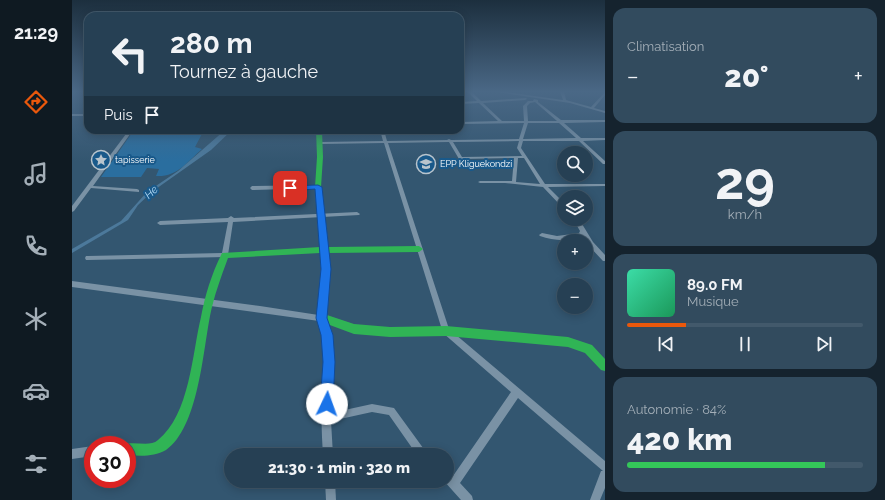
<!DOCTYPE html>
<html lang="fr">
<head>
<meta charset="utf-8">
<style>
  :root { --surface:#264054; --page:#324b5e; --text:#f1f3f6; --muted:#a4afb8; --line:#42596b; --accent:#ea580c }
  body { margin:0; font-family:Raleway,sans-serif; background:var(--page); color:var(--text); height:100vh; display:flex; flex-direction:column; font-size:15px; white-space:nowrap }
  * { box-sizing:border-box; margin:0 }
  p { font-size:13px; color:var(--muted) }
  .icon { flex:none; width:22px; height:22px; fill:none; stroke:currentColor; stroke-width:2; stroke-linecap:round; stroke-linejoin:round }
  .map { position:relative; flex:1; overflow:hidden }
  .sheet { display:flex; flex-direction:column; gap:8px; padding:8px; background:#15232e; width:280px }
  .sheet>* { flex:none }
  .hud { position:absolute; left:12px; top:12px; width:380px; height:122px; border-radius:12px; box-shadow:0 2px 10px #0003,0 0 0 1px var(--line); background:#264054; color:var(--text); overflow:hidden }
  .fabs { position:absolute; left:485px; top:146px; display:grid; gap:8px }
  .fabs a { display:grid; place-items:center; width:36px; height:36px; border-radius:50%; background:var(--surface); box-shadow:0 2px 10px #0003,0 0 0 1px var(--line); font-size:20px }
  .speed { position:absolute; left:12px; top:436px; display:flex; gap:8px; font-size:20px; font-weight:700; text-align:center }
  .speed>* { display:grid; place-content:center; width:52px; height:52px; border-radius:50%; background:var(--surface); box-shadow:0 2px 10px #0003,0 0 0 1px var(--line); line-height:1 }
  .speed .limit { border:6px solid #d22; background:#fff; color:#111 }
  .pin { position:absolute; display:grid; place-items:center; width:34px; height:34px; color:#fff; margin:-17px; border-radius:8px; box-shadow:0 2px 6px #0006 }
  .me { position:absolute; width:44px; margin:-22px; rotate:3deg; stroke-linejoin:round; filter:drop-shadow(0 0 3px #0008) }
  .turn { display:flex; align-items:center; gap:14px; height:84px; padding:0 20px; font-size:18px }
  .turn .icon { width:52px; height:52px; stroke-width:2.5 }
  .turn b { display:block; font-size:28px; line-height:34px }
  .then { display:flex; align-items:center; height:38px; padding:0 20px; background:#0003; gap:8px; font-size:15px }
  .big { font-size:30px; font-weight:800; line-height:1.1 }
  .sheet .tile { flex:1; display:flex; flex-direction:column; justify-content:center; gap:6px; min-width:0; padding:0 14px; border-radius:12px; background:var(--page) }
  .sheet .dial { align-items:center; gap:0 }
  .dial b { font-size:52px; line-height:1 }
  .song { display:flex; align-items:center; gap:12px }
  .cover { width:48px; height:48px; border-radius:6px; background:linear-gradient(135deg,hsl(160 70% 55%),hsl(150 70% 35%)) }
  .played { height:4px; border-radius:2px; background:linear-gradient(90deg,var(--accent) 25%,var(--line) 25%) }
  .keys { display:flex; justify-content:space-around; direction:ltr }
  .heat { display:flex; justify-content:space-between; align-items:center; font-size:22px; direction:ltr }
  .charge { height:6px; border-radius:3px; background:linear-gradient(90deg,#34c759 84%,var(--line) 0) }
  .trip { position:absolute; left:152px; top:448px; width:230px; height:40px; border-radius:20px; background:var(--surface); box-shadow:0 2px 10px #0003,0 0 0 1px var(--line); font-weight:800; line-height:40px; text-align:center }
  main { display:flex; flex:1; min-height:0 }
  .tab-bar { display:flex; flex-direction:column; width:72px; justify-content:space-around; align-items:center; background:#0f1a22; color:var(--muted) }
  .tab-bar .icon { width:28px; height:28px }
  .tab-bar .active { color:var(--accent) }
  .tab-bar b { font-size:18px; color:var(--text) }
  .map>svg:first-child { display:block }
  .green { fill:#2a6e9f }
  .water { fill:#4c799b }
  .lines { fill:none; stroke-linecap:round; stroke-linejoin:round }
  .street { fill:#7a92a5; fill-rule:evenodd }
  .fast { fill:#30b455; fill-rule:evenodd }
  .route { fill:#1a73e8; stroke:#114b97 }
  .labels { text-anchor:middle; stroke-width:4; stroke-linejoin:round; paint-order:stroke }
  .far-poi-label { font-size:9px; fill:#fff; stroke:#19598a; text-anchor:start }
  .water-label { font-size:11px; font-style:italic; fill:#afd8f5; stroke:#19598a }
</style>
</head>
<body>
<main>
<nav class="tab-bar">
<b>21:29</b>
<svg class="icon active" aria-label="directions" viewBox="0 0 24 24"><path d="M12 3l9 9-9 9-9-9zM9 14v-3h6M13 9l2 2-2 2"/></svg>
<svg class="icon" aria-label="music" viewBox="0 0 24 24"><path d="M9 18V5l10-2v13"/><circle cx="6" cy="18" r="3"/><circle cx="16" cy="16" r="3"/></svg>
<svg class="icon" aria-label="phone" viewBox="0 0 24 24"><path d="M5 4h4l2 5-3 2q2 4 5 5l2-3 5 2v4C11 20 4 13 5 4z"/></svg>
<svg class="icon" aria-label="climate" viewBox="0 0 24 24"><path d="M12 3v18M4 7l16 10M4 17L20 7"/></svg>
<svg class="icon" aria-label="car" viewBox="0 0 24 24"><path d="M5 17H2v-5l4-1 3-4h7l3 4 3 1v5h-3M9 17h6M6 11h13"/><circle cx="7" cy="17" r="2"/><circle cx="17" cy="17" r="2"/></svg>
<svg class="icon" aria-label="filters" viewBox="0 0 24 24"><path d="M4 7h16M4 17h16"/><circle cx="9" cy="7" r="2"/><circle cx="15" cy="17" r="2"/></svg>
</nav>
<div class="map">
<svg width="533" height="500" viewBox="0 0 533 500">
  <rect width="100%" height="100%" fill="#335670"/>
  <path class="green" d="M62 130H132L123 147 130 149C115 162 106 177 84 176L87 169 75 168 69 177H29Z"/>
  <polygon class="water" points="153,130 160,130 139,150 81,191 66,205 56,220 0,253 0,249 49,221 75,192 106,171"/>
  <g class="lines">
    <g class="street">
      <path d="M395 91H399L409 101 454 98 455 99 453 100 411 103 430 121H452L451 106 456 101H461L462 99 466 100V102L489 120H533V122L492 123 509 138H533V140L511 141 533 161V164H531L507 141H451L449 148 473 184H533V186L476 187 492 203V208L490 207 471 187 433 183H408L406 182 408 181H440L442 158 389 159H387L377 142 316 143 377 329 533 461V488L528 500H518L529 471H531L446 398 388 483 400 496 401 500H389L372 481H375V472L379 473 381 476 439 392 371 333 312 143 248 144 246 143 248 142 311 141 308 130H312L315 141 375 140 377 139 379 140 447 139 452 123 388 124V122L426 121 407 103 388 104V102L405 101ZM463 102 485 121H456L455 106 458 103ZM456 123H487L504 138 451 139ZM447 141 445 148 450 156 390 157 381 142ZM446 158H452L468 184 444 182Z"/>
      <polygon points="418,91 427,91 491,100 488,91 492,91 494,100 519,107 533,92 533,95 522,108 533,111 533,113 498,103"/>
      <rect x="0" y="114" width="16" height="2"/>
      <polygon points="57,130 61,130 21,186 65,189 67,190 67,192 19,188 2,211 0,212 0,206"/>
      <polygon points="246,185 248,187 248,188 180,190 178,188 180,186"/>
      <polygon points="285,212 288,214 287,215 161,222 156,255 155,257 153,257 16,260 14,260 13,258 14,256 16,256 150,253 156,222 88,225 85,223 88,221 156,218 159,216 162,218"/>
      <path d="M501 219H507L521 242 533 255V261H531L517 246 511 236C498 242 482 241 468 236L467 235 470 233 485 236 507 233 508 231Z"/>
      <path d="M0 281 188 306 253 316C265 345 259 382 259 413L300 404 322 408 354 452 356 455H345L317 415 300 412 259 421 261 455H251C250 438 249 422 250 405 251 376 254 349 247 321L0 287Z"/>
      <polygon points="21,446 21,456 0,459 0,449"/>
      <polygon points="253,481 263,481 264,500 254,500"/>
    </g>
    <g class="fast">
      <polygon points="0,91 6,91 0,94"/>
      <path d="M244 130H250L251 157 249 187 256 247 347 246 351 249 347 252 256 253 258 269 255 315 282 324 318 327 374 326 496 337 520 345 533 359V371L529 370 513 353 496 347 374 336 318 337 282 334 247 321 245 318 250 269 248 253 156 258C149 277 142 296 138 316 131 352 126 428 94 450 82 457 68 456 55 455V445H51C61 440 77 448 86 440 118 414 120 354 129 317 133 295 140 273 150 253L248 247 243 187 245 157Z"/>
    </g>
  </g>
  <linearGradient id="sky" x2="0" y2="1"><stop stop-color="#1c2f3e"/><stop offset="0.57" stop-color="#4a6886"/><stop offset="1" stop-color="#4a6886" stop-opacity="0"/></linearGradient>
  <rect width="533" height="161" fill="url(#sky)"/>
  <polygon class="route" points="246,185 250,187 259,269 255,318 261,335 263,362 261,404 259,409 255,411 250,409 248,404 251,362 249,335 244,318 249,269 243,189 218,191 214,188 218,186"/>
  <defs>
    <g id="sight-ring" transform="scale(1)"><circle r="9.5" fill="#19598a" stroke="#b8c4cd" stroke-width="1.5"/><path d="M0-6L1.8-2.2L6-1.7L2.9 1.2L3.7 5.4L0 3.3L-3.7 5.4L-2.9 1.2L-6-1.7L-1.8-2.2Z" fill="#b8c4cd"/></g>
    <g id="school-ring" transform="scale(1)"><circle r="9.5" fill="#19598a" stroke="#b8c4cd" stroke-width="1.5"/><path d="M0-5L7-2L0 1L-7-2ZM-4 1L0 2.5L4 1V4Q0 6-4 4Z" fill="#b8c4cd"/></g>
  </defs>
  <g fill-rule="evenodd">
    <use href="#sight-ring" x="29" y="160"/>
    <use href="#school-ring" x="354" y="164"/>
  </g>
  <g class="labels">
    <g class="far-poi-label">
      <text x="43" y="163">tapisserie</text>
      <text x="368" y="167">EPP Kliguekondzi</text>
    </g>
    <g class="water-label">
      <text transform="translate(79 192) rotate(-42)" y="4">He</text>
    </g>
  </g>
</svg>
<div class="fabs">
<a><svg class="icon" aria-label="search" viewBox="0 0 24 24"><circle cx="10" cy="10" r="6"/><path d="M15 15l6 6"/></svg></a>
<a><svg class="icon" aria-label="layers" viewBox="0 0 24 24"><path d="M12 4l9 5-9 5-9-5zM3 14l9 5 9-5"/></svg></a>
<a>+</a>
<a>−</a>
</div>
<div class="speed"><div class="limit">30</div></div>
<div class="pin" style="left:218px;top:188px;background:#d93025"><svg class="icon" aria-label="arrive" viewBox="0 0 24 24"><path d="M6 21V4h12l-3 4 3 4H6"/></svg></div>
<svg class="me" style="left:255px;top:404px" viewBox="-20 -20 40 40"><circle r="19" fill="#fff"/><path d="M0-13L10 11 0 6-10 11z" fill="#1a73e8"/></svg>
<div class="trip">21:30 · 1 min · 320 m</div>
<div class="hud">
<div class="turn"><svg class="icon" aria-label="left" viewBox="0 0 24 24"><path d="M17 20v-9H6M10 6l-5 5 5 5"/></svg><div><b>280 m</b>Tournez à gauche</div></div>
<div class="then">Puis<svg class="icon" aria-label="arrive" viewBox="0 0 24 24"><path d="M6 21V4h12l-3 4 3 4H6"/></svg></div>
</div>
</div>
<section class="sheet">
<div class="tile"><p>Climatisation</p>
<div class="heat"><a>−</a><b class="big">20°</b><a>+</a></div>
</div>
<div class="tile dial"><b>29</b><p>km/h</p></div>
<div class="tile">
<div class="song"><i class="cover"></i><div><b>89.0 FM</b><p>Musique</p></div></div>
<div class="played"></div>
<div class="keys"><svg class="icon" aria-label="previous" viewBox="0 0 24 24"><path d="M18 5L8 12l10 7zM5 5v14"/></svg><svg class="icon" aria-label="pause" viewBox="0 0 24 24"><path d="M8 5v14M16 5v14"/></svg><svg class="icon" aria-label="next" viewBox="0 0 24 24"><path d="M6 5l10 7-10 7zM19 5v14"/></svg></div>
</div>
<div class="tile"><p>Autonomie · 84%</p><b class="big">420 km</b><div class="charge"></div></div>
</section>
</main>
</body>
</html>
